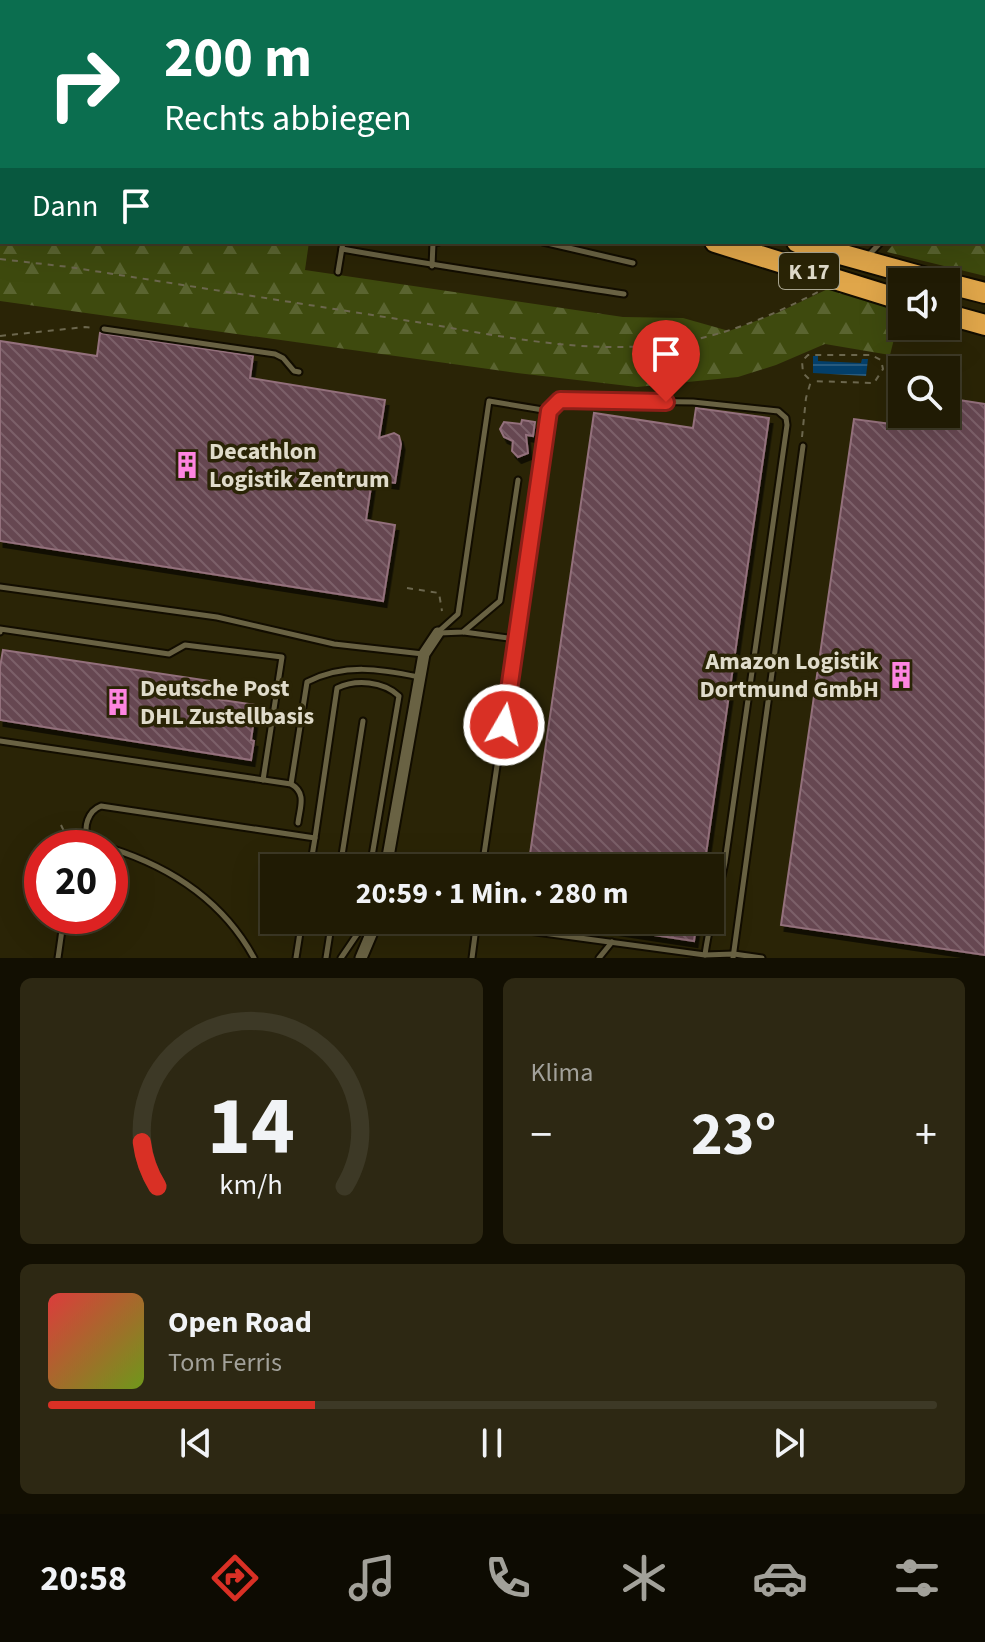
<!DOCTYPE html>
<html lang="de">
<head>
<meta charset="utf-8">
<style>
  :root { --surface:#201b04; --page:#2d2813; --text:#f1f3f6; --muted:#a2a19a; --line:#3d3926; --accent:#d93025 }
  body { margin:0; font-family:"Source Sans 3",sans-serif; background:var(--page); color:var(--text); height:100vh; display:flex; flex-direction:column; font-size:30px; white-space:nowrap }
  * { box-sizing:border-box; margin:0 }
  p { font-size:26px; color:var(--muted) }
  .icon { flex:none; width:44px; height:44px; fill:none; stroke:currentColor; stroke-width:2; stroke-linecap:round; stroke-linejoin:round }
  .map { position:relative; height:958px; overflow:hidden }
  .panel { display:flex; flex-direction:column; gap:20px; padding:20px; background:#120f02; flex:1 }
  .panel>* { flex:none }
  .guide { position:absolute; left:0px; top:0px; width:986px; height:244px; box-shadow:0 8px 32px #0002,0 0 0 2px var(--line); background:#0b6e4f; color:#fff; overflow:hidden }
  .controls { position:absolute; left:888px; top:268px; display:grid; gap:16px }
  .controls a { display:grid; place-items:center; width:72px; height:72px; border-radius:0px; background:var(--surface); box-shadow:0 8px 32px #0002,0 0 0 2px var(--line); font-size:40px }
  .speed { position:absolute; left:24px; top:830px; display:flex; gap:16px; font-size:40px; font-weight:700; text-align:center }
  .speed>* { display:grid; place-content:center; width:104px; height:104px; border-radius:50%; background:var(--surface); box-shadow:0 8px 32px #0002,0 0 0 2px var(--line); line-height:1 }
  .speed .limit { border:12px solid #d22; background:#fff; color:#111 }
  .pin { position:absolute; display:grid; place-items:center; width:68px; height:68px; color:#fff; margin:-82px -34px; border-radius:50% 50% 50% 0; rotate:-45deg; box-shadow:0 0 8px #0007 }
  .pin .icon { rotate:45deg }
  .me { position:absolute; width:88px; margin:-44px; rotate:8deg; stroke-linejoin:round; filter:drop-shadow(0 0 6px #0008) }
  .turn { display:flex; align-items:center; gap:28px; height:168px; padding:0 32px; font-size:36px }
  .turn .icon { width:104px; height:104px; stroke-width:2.5 }
  .turn b { display:block; font-size:56px; line-height:68px }
  .then { display:flex; align-items:center; height:76px; padding:0 32px; background:#0003; gap:16px; font-size:30px }
  .big { font-size:60px; font-weight:700; line-height:1.1 }
  .panel .tile { flex:1; display:flex; flex-direction:column; justify-content:center; gap:12px; min-width:0; padding:0 28px; border-radius:12px; background:var(--page) }
  .panel .dial { align-items:center; gap:0 }
  .dial svg { height:208px; overflow:visible; fill:none; stroke:var(--line); stroke-width:7; stroke-linecap:round; text-anchor:middle }
  .dial text { fill:var(--text); stroke:none }
  .song { display:flex; align-items:center; gap:24px }
  .cover { width:96px; height:96px; border-radius:12px; background:linear-gradient(135deg,hsl(0 70% 55%),hsl(80 70% 35%)) }
  .played { height:8px; border-radius:4px; background:linear-gradient(90deg,var(--accent) 30%,var(--line) 30%) }
  .keys { display:flex; justify-content:space-around; direction:ltr }
  .heat { display:flex; justify-content:space-between; align-items:center; font-size:44px; direction:ltr }
  .panel .tiles { flex:1; display:grid; gap:20px; grid-template-columns:1fr 1fr }
  .tile:last-child { grid-column:span 2 }
  .trip { position:absolute; left:260px; top:854px; width:464px; height:80px; border-radius:0px; background:var(--surface); box-shadow:0 8px 32px #0002,0 0 0 2px var(--line); font-weight:700; line-height:80px; text-align:center }
  .tabs { display:flex; height:128px; justify-content:space-around; align-items:center; background:#0d0b02; color:var(--muted) }
  .tabs .icon { width:56px; height:56px }
  .tabs .active { color:var(--accent) }
  .tabs b { font-size:36px; color:var(--text) }
  .map>svg:first-child { display:block }
  .forest { fill:url(#forest-firs) }
  .water { fill:url(#water-rules) }
  .lines { fill:none; stroke-linecap:round; stroke-linejoin:round }
  .stream { stroke:#033f6a; stroke-width:3 }
  .building { fill:url(#building-back-hatch); stroke:#93707b; stroke-width:2; filter:url(#shadow) }
  .lane-casing { stroke:#120d00; stroke-width:9 }
  .street-casing { stroke:#120d00; stroke-width:15 }
  .highway-casing { stroke:#120d00; stroke-width:24 }
  .path { stroke:#6c674e; stroke-width:2; stroke-dasharray:6 6; stroke-linecap:butt }
  .lane { stroke:#696243; stroke-width:5 }
  .street { stroke:#696243; stroke-width:11 }
  .highway { stroke:#e0a64a; stroke-width:20 }
  .route-casing { stroke:#8d1f18; stroke-width:20 }
  .route { stroke:#d93025; stroke-width:14 }
  .labels { text-anchor:middle; stroke-width:7; stroke-linejoin:round; paint-order:stroke }
  .shield { fill:#2a2406; stroke:#a9a590; stroke-width:2 }
  .shield-label { font-size:22px; font-weight:bold; fill:#e0dccb }
  .poi-label { font-size:24px; font-weight:bold; fill:#e0dccb; stroke:#2a2406; text-anchor:start }
</style>
</head>
<body>
<div class="map">
<svg width="985" height="958" viewBox="0 0 985 958">
  <defs>
    <pattern id="forest-firs" width="22" height="20" patternUnits="userSpaceOnUse" patternTransform="scale(2)"><rect width="22" height="20" fill="#3e4a0e"/><path d="M5 1l3.5 6h-7zM16 11l3.5 6h-7z" fill="#5a6430"/></pattern>
    <pattern id="water-rules" width="6" height="5" patternUnits="userSpaceOnUse" patternTransform="scale(2)"><rect width="6" height="5" fill="#033f6a"/><path d="M0 2.5h6" fill="none" stroke="#275a7e"/></pattern>
    <pattern id="building-back-hatch" width="6" height="6" patternUnits="userSpaceOnUse" patternTransform="scale(2)"><rect width="6" height="6" fill="#664651"/><path d="M-1 5l2 2M0 0l6 6M5-1l2 2" fill="none" stroke="#7c6069"/></pattern>
    <filter id="shadow"><feDropShadow dx="3.5" dy="6" stdDeviation="0" flood-color="#0009"/></filter>
  </defs>
  <rect width="100%" height="100%" fill="#2a2406"/>
  <g class="forest">
    <polygon points="985,121 985,276 887,252 895,242 984,242"/>
    <polygon points="0,124 2,242 309,242 305,270 623,317 683,318 729,331 777,313 832,287 901,311 890,355 825,344 776,365 738,377 637,387 517,373 0,301"/>
  </g>
  <polygon class="water" points="813,356 818,356 818,361 861,363 862,359 868,359 866,376 813,373"/>
  <g class="lines">
    <polyline class="stream" points="0,9 2,9"/>
  </g>
  <g class="building">
    <polygon points="100,333 253,356 250,378 385,400 379,438 394,433 399,436 401,444 395,483 372,480 366,520 395,525 383,601 0,541 0,341 97,356"/>
    <polygon points="946,398 985,404 985,955 781,925 854,419 899,425 900,414 946,414"/>
    <polygon points="696,408 769,418 704,868 528,868 594,413 693,428"/>
    <polygon points="522,420 535,422 533,436 526,435 528,453 518,457 512,451 513,441 504,437 500,429 504,422 521,424"/>
    <polygon points="3,650 217,682 215,699 256,705 251,740 254,741 251,760 0,720 0,667"/>
    <polygon points="589,920 697,920 694,941 588,925"/>
  </g>
  <g class="lines">
    <g class="lane-casing">
      <g id="lane">
        <polyline points="268,0 294,2"/>
        <polyline points="547,2 547,0"/>
        <polyline points="984,45 985,45"/>
        <polyline points="984,109 985,108"/>
        <polyline points="543,242 633,263"/>
        <path d="M342 249C436 266 530 279 624 294"/>
        <polyline points="867,257 881,242"/>
        <polyline points="432,266 433,243 439,242"/>
        <polyline points="338,272 343,242"/>
        <polyline points="104,329 275,354 283,358 294,371 299,372"/>
        <polyline points="0,587 217,617 334,644 423,654"/>
        <polyline points="0,632 0,629 169,654 185,645 282,657 263,780"/>
        <path d="M438 632 458 614 489 401 549 411 560 400 693 402 778 411 786 418 787 425 725 862C719 893 709 923 705 955"/>
        <polyline points="464,632 516,639"/>
        <polyline points="439,633 463,632 500,601 518,480"/>
        <path d="M0 741 291 784C307 793 300 807 298 823"/>
        <path d="M291 784 307 682C345 663 380 669 419 677"/>
        <path d="M315 838 337 688C356 679 383 681 399 696L370 868"/>
        <path d="M110 848 88 839C83 827 88 811 101 806L315 838 310 868"/>
        <path d="M110 848C171 867 223 901 254 958"/>
        <polyline points="340,868 363,721"/>
        <polyline points="482,868 549,411"/>
        <polyline points="476,924 705,955 734,954 762,958"/>
        <polyline points="58,958 64,916"/>
        <polyline points="296,958 302,920"/>
        <polyline points="326,958 332,920"/>
        <polyline points="341,958 360,930 361,920"/>
        <polyline points="472,958 477,920"/>
        <polyline points="599,958 612,942"/>
        <polyline points="733,958 803,446"/>
      </g>
    </g>
    <g class="street-casing">
      <g id="street">
        <polyline points="386,868 424,654 438,633"/>
        <polyline points="361,958 377,920"/>
      </g>
    </g>
    <g class="highway-casing">
      <g id="highway">
        <polyline points="0,85 2,85"/>
        <polyline points="0,122 2,122"/>
        <polyline points="715,242 902,300"/>
        <polyline points="797,242 941,282"/>
        <polyline points="946,283 985,293"/>
        <polyline points="946,314 985,325"/>
      </g>
    </g>
    <g class="path">
      <polyline points="0,34 2,35"/>
      <path d="M0 259 69 267C183 285 297 303 410 321 497 335 586 356 674 343 727 336 775 314 822 290"/>
      <polyline points="0,336 85,327 95,328"/>
      <polyline points="802,437 806,398 811,381 803,373 802,361 808,355 871,355 881,360 883,369 874,383 811,381"/>
      <polyline points="407,588 439,593 442,611"/>
      <polyline points="61,825 72,848"/>
    </g>
    <use href="#lane" class="lane"/>
    <use href="#street" class="street"/>
    <use href="#highway" class="highway"/>
  </g>
  <g class="lines">
    <g class="route-casing">
      <polyline id="route" points="504,725 549,411 560,400 666,402"/>
    </g>
    <use href="#route" class="route"/>
  </g>
  <defs>
    <g id="building-bare" transform="scale(2.16)"><path d="M-4-6H4V6H1V3H-1V6H-4ZM-2.5-4.3h1.7v1.8h-1.7ZM.8-4.3h1.7v1.8H.8ZM-2.5-1h1.7V.8h-1.7ZM.8-1h1.7V.8H.8Z" fill="#fe85e0" stroke="#2a2406" stroke-width="2.5" paint-order="stroke"/></g>
  </defs>
  <g fill-rule="evenodd">
    <use href="#building-bare" x="187" y="465"/>
    <use href="#building-bare" x="901" y="675"/>
    <use href="#building-bare" x="118" y="702"/>
  </g>
  <g class="labels">
    <rect class="shield" x="779" y="253" width="60" height="36" rx="6"/>
    <g class="shield-label">
      <text x="809" y="279">K 17</text>
    </g>
    <g class="poi-label">
      <text x="209" y="459">Decathlon<tspan x="209" dy="28">Logistik Zentrum</tspan></text>
      <text x="879" y="669" text-anchor="end">Amazon Logistik<tspan x="879" dy="28">Dortmund GmbH</tspan></text>
      <text x="140" y="696">Deutsche Post<tspan x="140" dy="28">DHL Zustellbasis</tspan></text>
    </g>
  </g>
</svg>
<div class="controls">
<a><svg class="icon" aria-label="sound" viewBox="0 0 24 24"><path d="M4 9h4l5-4v14l-5-4H4zM17 9q2 3 0 6"/></svg></a>
<a><svg class="icon" aria-label="search" viewBox="0 0 24 24"><circle cx="10" cy="10" r="6"/><path d="M15 15l6 6"/></svg></a>
</div>
<div class="speed"><div class="limit">20</div></div>
<div class="pin" style="left:666px;top:402px;background:#d93025"><svg class="icon" aria-label="arrive" viewBox="0 0 24 24"><path d="M6 21V4h12l-3 4 3 4H6"/></svg></div>
<svg class="me" style="left:504px;top:725px" viewBox="-20 -20 40 40"><circle r="17" fill="#d93025" stroke="#fff" stroke-width="3"/><path d="M0-11L8 9 0 5-8 9z" fill="#fff"/></svg>
<div class="trip">20:59 · 1 Min. · 280 m</div>
<div class="guide">
<div class="turn"><svg class="icon" aria-label="right" viewBox="0 0 24 24"><path d="M7 20v-9h11M14 6l5 5-5 5"/></svg><div><b>200 m</b>Rechts abbiegen</div></div>
<div class="then">Dann<svg class="icon" aria-label="arrive" viewBox="0 0 24 24"><path d="M6 21V4h12l-3 4 3 4H6"/></svg></div>
</div>
</div>
<section class="panel">
<div class="tiles">
<div class="tile dial"><svg viewBox="0 0 100 80">
<path d="M14 69A42 42 0 1 1 86 69"/>
<path d="M14 69A42 42 0 0 1 8 52" stroke="#d93025"/>
<text x="50" y="56" font-size="32" font-weight="700">14</text>
<text x="50" y="72" font-size="11">km/h</text>
</svg></div>
<div class="tile"><p>Klima</p>
<div class="heat"><a>−</a><b class="big">23°</b><a>+</a></div>
</div>
<div class="tile">
<div class="song"><i class="cover"></i><div><b>Open Road</b><p>Tom Ferris</p></div></div>
<div class="played"></div>
<div class="keys"><svg class="icon" aria-label="previous" viewBox="0 0 24 24"><path d="M18 5L8 12l10 7zM5 5v14"/></svg><svg class="icon" aria-label="pause" viewBox="0 0 24 24"><path d="M8 5v14M16 5v14"/></svg><svg class="icon" aria-label="next" viewBox="0 0 24 24"><path d="M6 5l10 7-10 7zM19 5v14"/></svg></div>
</div>
</div>
</section>
<nav class="tabs">
<b>20:58</b>
<svg class="icon active" aria-label="directions" viewBox="0 0 24 24"><path d="M12 3l9 9-9 9-9-9zM9 14v-3h6M13 9l2 2-2 2"/></svg>
<svg class="icon" aria-label="music" viewBox="0 0 24 24"><path d="M9 18V5l10-2v13"/><circle cx="6" cy="18" r="3"/><circle cx="16" cy="16" r="3"/></svg>
<svg class="icon" aria-label="phone" viewBox="0 0 24 24"><path d="M5 4h4l2 5-3 2q2 4 5 5l2-3 5 2v4C11 20 4 13 5 4z"/></svg>
<svg class="icon" aria-label="climate" viewBox="0 0 24 24"><path d="M12 3v18M4 7l16 10M4 17L20 7"/></svg>
<svg class="icon" aria-label="car" viewBox="0 0 24 24"><path d="M5 17H2v-5l4-1 3-4h7l3 4 3 1v5h-3M9 17h6M6 11h13"/><circle cx="7" cy="17" r="2"/><circle cx="17" cy="17" r="2"/></svg>
<svg class="icon" aria-label="filters" viewBox="0 0 24 24"><path d="M4 7h16M4 17h16"/><circle cx="9" cy="7" r="2"/><circle cx="15" cy="17" r="2"/></svg>
</nav>
</body>
</html>
